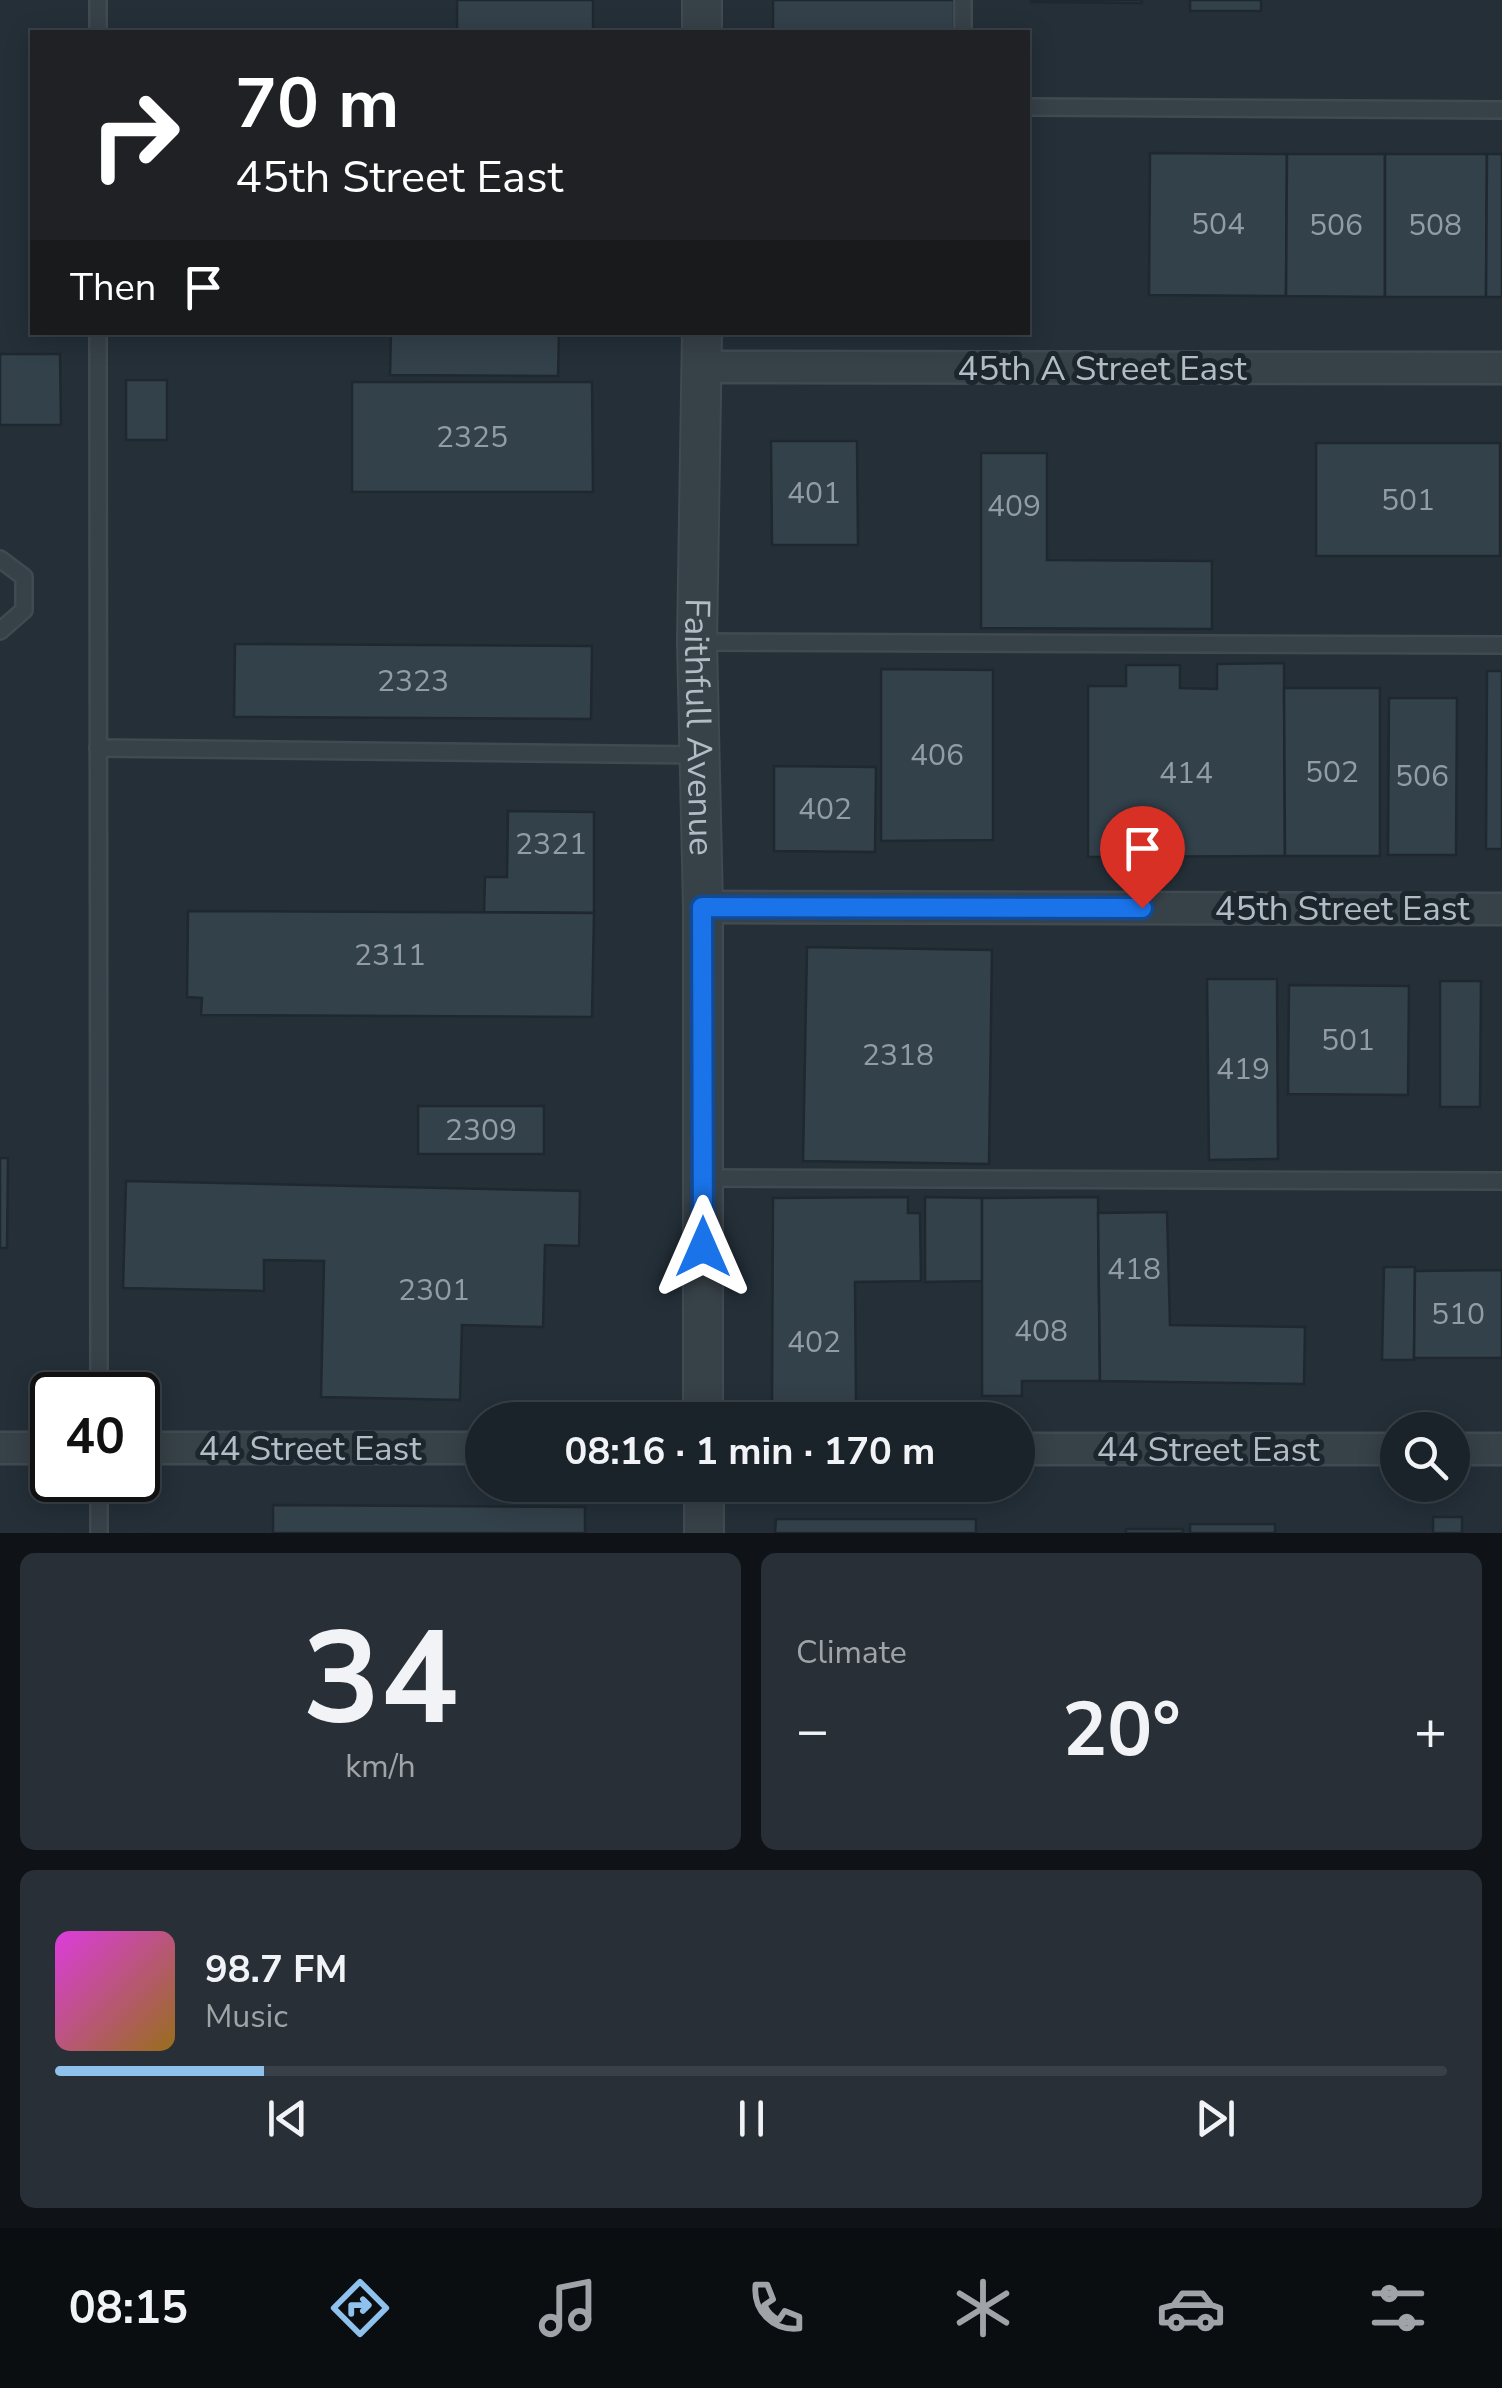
<!DOCTYPE html>
<html lang="en">
<head>
<meta charset="utf-8">
<style>
  :root { --surface:#1b232a; --page:#282f36; --text:#f1f3f6; --muted:#a0a4a8; --line:#394047; --accent:#8fc1ed }
  body { margin:0; font-family:"Nunito Sans",sans-serif; background:var(--page); color:var(--text); height:100vh; display:flex; flex-direction:column; font-size:38px; white-space:nowrap }
  * { box-sizing:border-box; margin:0 }
  p { font-size:32px; color:var(--muted) }
  .icon { flex:none; width:55px; height:55px; fill:none; stroke:currentColor; stroke-width:2; stroke-linecap:round; stroke-linejoin:round }
  .map { position:relative; height:1533px; overflow:hidden }
  .side { display:flex; flex-direction:column; gap:20px; padding:20px; background:#0f1317; flex:1 }
  .side>* { flex:none }
  .top-card { position:absolute; left:30px; top:30px; width:1000px; height:305px; border-radius:0px; box-shadow:0 5px 25px #0003,0 0 0 2px var(--line); background:#202124; color:#fff; overflow:hidden }
  .buttons { position:absolute; left:1380px; top:1412px; display:grid; gap:20px }
  .buttons a { display:grid; place-items:center; width:90px; height:90px; border-radius:50%; background:var(--surface); box-shadow:0 5px 25px #0003,0 0 0 2px var(--line); font-size:50px }
  .speed { position:absolute; left:30px; top:1372px; display:flex; gap:20px; font-size:50px; font-weight:700; text-align:center }
  .speed>* { display:grid; place-content:center; width:130px; height:130px; border-radius:50%; background:var(--surface); box-shadow:0 5px 25px #0003,0 0 0 2px var(--line); line-height:1 }
  .speed .limit { border:5px solid #111; border-radius:15px; background:#fff; color:#111 }
  .pin { position:absolute; display:grid; place-items:center; width:85px; height:85px; color:#fff; margin:-102px -42px; border-radius:50% 50% 50% 0; rotate:-45deg; box-shadow:0 0 10px #0007 }
  .pin .icon { rotate:45deg }
  .me { position:absolute; width:110px; margin:-55px; rotate:0deg; stroke-linejoin:round; filter:drop-shadow(0 0 8px #0008) }
  .turn { display:flex; align-items:center; gap:35px; height:210px; padding:0 40px; font-size:45px }
  .turn .icon { width:130px; height:130px; stroke-width:2.5 }
  .turn b { display:block; font-size:70px; line-height:85px }
  .then { display:flex; align-items:center; height:95px; padding:0 40px; background:#0003; gap:20px; font-size:38px }
  .big { font-size:75px; font-weight:700; line-height:1.1 }
  .side .tile { flex:1; display:flex; flex-direction:column; justify-content:center; gap:15px; min-width:0; padding:0 35px; border-radius:15px; background:var(--page) }
  .side .dial { align-items:center; gap:0 }
  .dial b { font-size:130px; line-height:1 }
  .song { display:flex; align-items:center; gap:30px }
  .cover { width:120px; height:120px; border-radius:15px; background:linear-gradient(135deg,hsl(300 70% 55%),hsl(40 70% 35%)) }
  .played { height:10px; border-radius:5px; background:linear-gradient(90deg,var(--accent) 15%,var(--line) 15%) }
  .keys { display:flex; justify-content:space-around; direction:ltr }
  .heat { display:flex; justify-content:space-between; align-items:center; font-size:55px; direction:ltr }
  .side .tiles { flex:1; display:grid; gap:20px; grid-template-columns:1fr 1fr }
  .tile:last-child { grid-column:span 2 }
  .trip { position:absolute; left:465px; top:1402px; width:570px; height:100px; border-radius:50px; background:var(--surface); box-shadow:0 5px 25px #0003,0 0 0 2px var(--line); font-weight:700; line-height:100px; text-align:center }
  .menu { display:flex; height:160px; justify-content:space-around; align-items:center; background:#0b0e11; color:var(--muted) }
  .menu .icon { width:70px; height:70px }
  .menu .on { color:var(--accent) }
  .menu b { font-size:45px; color:var(--text) }
  .map>svg:first-child { display:block }
  .building { fill:#33414b; stroke:#1f282f; stroke-width:2.5 }
  .lines { fill:none; stroke-linecap:round; stroke-linejoin:round }
  .service-casing { stroke:#414a51; stroke-width:20 }
  .minor-casing { stroke:#414a51; stroke-width:35 }
  .tertiary-casing { stroke:#414a51; stroke-width:42 }
  .service { stroke:#374148; stroke-width:15 }
  .minor { stroke:#374148; stroke-width:30 }
  .tertiary { stroke:#374148; stroke-width:38 }
  .route-casing { stroke:#114b97; stroke-width:25 }
  .route { stroke:#1a73e8; stroke-width:18 }
  .labels { text-anchor:middle; stroke-width:10; stroke-linejoin:round; paint-order:stroke }
  .number-label { font-size:30px; fill:#919ca4 }
  .street-label { font-size:35px; fill:#b2bcc4; stroke:#1d262d }
</style>
</head>
<body>
<div class="map">
<svg width="1502" height="1533" viewBox="0 0 1502 1533">
  <rect width="100%" height="100%" fill="#242f38"/>
  <g class="building">
    <rect x="457" y="0" width="136" height="32"/>
    <rect x="773" y="0" width="181" height="32"/>
    <polygon points="1031,0 1142,0 1142,3 1031,2"/>
    <rect x="1190" y="0" width="71" height="11"/>
    <polygon points="1150,153 1287,154 1286,296 1149,295"/>
    <polygon points="1287,154 1385,154 1385,297 1286,296"/>
    <polygon points="1385,154 1487,154 1486,297 1385,297"/>
    <polygon points="1487,154 1502,154 1502,297 1486,297"/>
    <polygon points="391,332 559,332 558,376 390,375"/>
    <polygon points="0,354 60,354 61,425 0,425"/>
    <rect x="126" y="380" width="41" height="60"/>
    <polygon points="352,382 592,382 593,492 352,492"/>
    <polygon points="771,441 857,441 858,545 772,545"/>
    <rect x="1316" y="443" width="184" height="113"/>
    <polygon points="981,453 1047,453 1047,560 1212,561 1212,629 981,628"/>
    <polygon points="235,644 592,646 591,719 234,717"/>
    <polygon points="1284,663 1285,856 1088,857 1088,686 1126,686 1126,665 1180,665 1180,688 1217,689 1217,664"/>
    <polygon points="881,669 993,670 993,840 881,841"/>
    <polygon points="1487,671 1502,671 1502,849 1486,849"/>
    <polygon points="1284,688 1380,688 1380,856 1285,856"/>
    <polygon points="1389,698 1457,698 1456,855 1388,855"/>
    <polygon points="774,766 876,767 875,852 774,851"/>
    <polygon points="508,811 594,812 594,913 484,912 485,877 507,877"/>
    <polygon points="188,911 594,913 592,1017 201,1015 202,998 187,997"/>
    <polygon points="807,947 992,950 989,1164 803,1161"/>
    <polygon points="1207,979 1277,979 1278,1159 1209,1160"/>
    <polygon points="1440,981 1481,981 1480,1107 1440,1107"/>
    <polygon points="1289,985 1409,986 1408,1095 1288,1094"/>
    <rect x="418" y="1106" width="126" height="48"/>
    <polygon points="0,1158 8,1158 7,1248 0,1248"/>
    <polygon points="126,1181 580,1191 579,1246 545,1245 543,1327 462,1325 460,1400 321,1397 324,1261 264,1260 264,1291 123,1288"/>
    <polygon points="908,1197 908,1213 920,1213 921,1281 855,1282 856,1402 772,1402 773,1198"/>
    <polygon points="925,1197 982,1198 982,1281 925,1282"/>
    <polygon points="1098,1197 1100,1381 1022,1381 1022,1396 982,1396 982,1198"/>
    <polygon points="1167,1212 1170,1325 1305,1327 1304,1384 1100,1381 1098,1213"/>
    <polygon points="1384,1267 1415,1267 1414,1360 1382,1360"/>
    <polygon points="1502,1270 1502,1358 1414,1358 1415,1271"/>
    <polygon points="273,1505 585,1507 585,1533 273,1533"/>
    <rect x="1433" y="1517" width="29" height="16"/>
    <polygon points="776,1519 976,1519 976,1533 775,1533"/>
    <rect x="1190" y="1524" width="85" height="9"/>
    <rect x="1126" y="1529" width="57" height="4"/>
  </g>
  <g class="lines">
    <g class="service-casing">
      <g id="service">
        <polyline points="98,0 98,32"/>
        <polyline points="963,0 963,32"/>
        <polyline points="1028,107 1502,110"/>
        <polyline points="98,332 99,1395"/>
        <polyline points="0,559 24,577 24,610 0,631"/>
        <polyline points="697,642 1502,645"/>
        <polyline points="98,748 699,755"/>
        <polyline points="703,1178 1502,1181"/>
        <polyline points="99,1480 99,1533"/>
      </g>
    </g>
    <g class="minor-casing">
      <g id="minor">
        <polyline points="703,367 1502,368"/>
        <polyline points="703,907 1502,909"/>
        <polyline points="0,1448 52,1448"/>
        <polyline points="138,1448 482,1448"/>
        <polyline points="1018,1449 1398,1449"/>
        <polyline points="1452,1449 1502,1449"/>
      </g>
    </g>
    <g class="tertiary-casing">
      <g id="tertiary">
        <polyline points="702,32 702,0"/>
        <path id="s1" d="M702 332 697 642 703 907V1420"/>
        <polyline points="704,1485 704,1533"/>
      </g>
    </g>
    <use href="#service" class="service"/>
    <use href="#minor" class="minor"/>
    <use href="#tertiary" class="tertiary"/>
  </g>
  <g class="lines">
    <g class="route-casing">
      <polyline id="route" points="703,1247 702,907 1142,908"/>
    </g>
    <use href="#route" class="route"/>
  </g>
  <g class="labels">
    <g class="number-label">
      <text x="1218" y="234">504</text>
      <text x="1336" y="235">506</text>
      <text x="1435" y="235">508</text>
      <text x="472" y="447">2325</text>
      <text x="814" y="503">401</text>
      <text x="1408" y="510">501</text>
      <text x="1014" y="516">409</text>
      <text x="413" y="691">2323</text>
      <text x="937" y="765">406</text>
      <text x="1332" y="782">502</text>
      <text x="1186" y="783">414</text>
      <text x="1422" y="786">506</text>
      <text x="825" y="819">402</text>
      <text x="551" y="854">2321</text>
      <text x="390" y="965">2311</text>
      <text x="1348" y="1050">501</text>
      <text x="898" y="1065">2318</text>
      <text x="1243" y="1079">419</text>
      <text x="481" y="1140">2309</text>
      <text x="1134" y="1279">418</text>
      <text x="434" y="1300">2301</text>
      <text x="1458" y="1324">510</text>
      <text x="1041" y="1341">408</text>
      <text x="814" y="1352">402</text>
    </g>
    <g class="street-label">
      <text x="1102" y="380">45th A Street East</text>
      <text dy="12" stroke="none"><textPath href="#s1" startOffset="395">Faithfull Avenue</textPath></text>
      <text x="1342" y="920">45th Street East</text>
      <text x="310" y="1460">44 Street East</text>
      <text x="1208" y="1461">44 Street East</text>
    </g>
  </g>
</svg>
<div class="buttons">
<a><svg class="icon" aria-label="search" viewBox="0 0 24 24"><circle cx="10" cy="10" r="6"/><path d="M15 15l6 6"/></svg></a>
</div>
<div class="speed"><div class="limit">40</div></div>
<div class="pin" style="left:1142px;top:908px;background:#d93025"><svg class="icon" aria-label="arrive" viewBox="0 0 24 24"><path d="M6 21V4h12l-3 4 3 4H6"/></svg></div>
<svg class="me" style="left:703px;top:1247px" viewBox="-20 -20 40 40"><path d="M0-17L14 15 0 8-14 15z" fill="#1a73e8" stroke="#fff" stroke-width="4"/></svg>
<div class="trip">08:16 · 1 min · 170 m</div>
<div class="top-card">
<div class="turn"><svg class="icon" aria-label="right" viewBox="0 0 24 24"><path d="M7 20v-9h11M14 6l5 5-5 5"/></svg><div><b>70 m</b>45th Street East</div></div>
<div class="then">Then<svg class="icon" aria-label="arrive" viewBox="0 0 24 24"><path d="M6 21V4h12l-3 4 3 4H6"/></svg></div>
</div>
</div>
<section class="side">
<div class="tiles">
<div class="tile dial"><b>34</b><p>km/h</p></div>
<div class="tile"><p>Climate</p>
<div class="heat"><a>−</a><b class="big">20°</b><a>+</a></div>
</div>
<div class="tile">
<div class="song"><i class="cover"></i><div><b>98.7 FM</b><p>Music</p></div></div>
<div class="played"></div>
<div class="keys"><svg class="icon" aria-label="previous" viewBox="0 0 24 24"><path d="M18 5L8 12l10 7zM5 5v14"/></svg><svg class="icon" aria-label="pause" viewBox="0 0 24 24"><path d="M8 5v14M16 5v14"/></svg><svg class="icon" aria-label="next" viewBox="0 0 24 24"><path d="M6 5l10 7-10 7zM19 5v14"/></svg></div>
</div>
</div>
</section>
<nav class="menu">
<b>08:15</b>
<svg class="icon on" aria-label="directions" viewBox="0 0 24 24"><path d="M12 3l9 9-9 9-9-9zM9 14v-3h6M13 9l2 2-2 2"/></svg>
<svg class="icon" aria-label="music" viewBox="0 0 24 24"><path d="M9 18V5l10-2v13"/><circle cx="6" cy="18" r="3"/><circle cx="16" cy="16" r="3"/></svg>
<svg class="icon" aria-label="phone" viewBox="0 0 24 24"><path d="M5 4h4l2 5-3 2q2 4 5 5l2-3 5 2v4C11 20 4 13 5 4z"/></svg>
<svg class="icon" aria-label="climate" viewBox="0 0 24 24"><path d="M12 3v18M4 7l16 10M4 17L20 7"/></svg>
<svg class="icon" aria-label="car" viewBox="0 0 24 24"><path d="M5 17H2v-5l4-1 3-4h7l3 4 3 1v5h-3M9 17h6M6 11h13"/><circle cx="7" cy="17" r="2"/><circle cx="17" cy="17" r="2"/></svg>
<svg class="icon" aria-label="filters" viewBox="0 0 24 24"><path d="M4 7h16M4 17h16"/><circle cx="9" cy="7" r="2"/><circle cx="15" cy="17" r="2"/></svg>
</nav>
</body>
</html>
